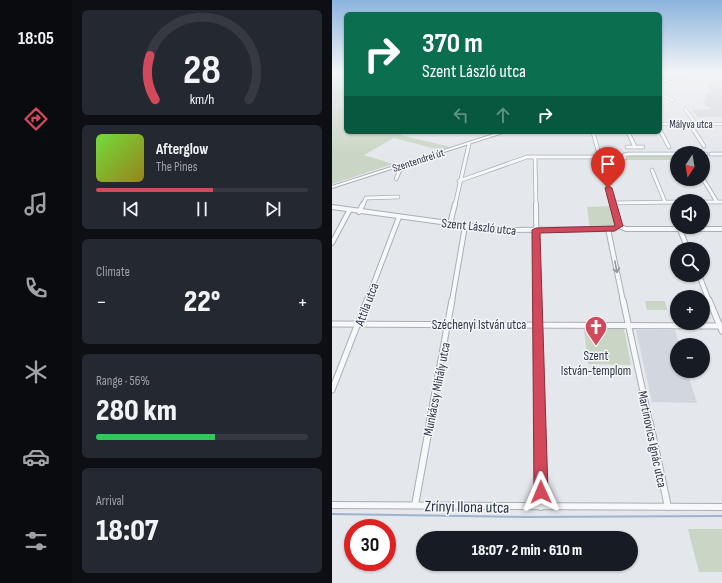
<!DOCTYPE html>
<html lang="en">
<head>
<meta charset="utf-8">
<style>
  :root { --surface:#171b24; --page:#242831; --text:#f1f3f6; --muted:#9ea1a6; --line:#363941; --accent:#d1495b }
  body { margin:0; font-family:"Sofia Sans Condensed",sans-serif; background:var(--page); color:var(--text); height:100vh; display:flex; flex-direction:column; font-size:15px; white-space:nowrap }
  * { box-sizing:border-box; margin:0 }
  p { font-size:13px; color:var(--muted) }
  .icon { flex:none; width:22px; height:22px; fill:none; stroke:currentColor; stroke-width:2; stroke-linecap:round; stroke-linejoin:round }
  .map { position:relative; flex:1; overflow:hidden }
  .side { display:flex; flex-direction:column; gap:10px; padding:10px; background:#0d0f14; width:260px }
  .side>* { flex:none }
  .banner { position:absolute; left:12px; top:12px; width:318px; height:122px; border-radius:6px; box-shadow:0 1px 3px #0004; background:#0b6e4f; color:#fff; overflow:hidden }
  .needle { width:26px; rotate:192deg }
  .buttons { position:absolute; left:338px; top:146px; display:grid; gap:8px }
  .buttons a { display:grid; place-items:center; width:40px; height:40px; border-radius:50%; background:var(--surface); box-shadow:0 1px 3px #0004; font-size:20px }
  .speed { position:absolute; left:12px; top:519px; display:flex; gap:8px; font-size:20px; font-weight:700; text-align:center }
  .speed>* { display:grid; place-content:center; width:52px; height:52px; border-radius:50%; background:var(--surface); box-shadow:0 1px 3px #0004; line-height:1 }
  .speed .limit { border:6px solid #d22; background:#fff; color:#111 }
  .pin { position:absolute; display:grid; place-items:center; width:34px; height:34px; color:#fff; margin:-41px -17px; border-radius:50% 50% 50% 0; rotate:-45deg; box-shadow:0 0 4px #0007 }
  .pin .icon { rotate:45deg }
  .me { position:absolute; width:44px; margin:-22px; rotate:359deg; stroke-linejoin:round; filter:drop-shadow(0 0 3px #0008) }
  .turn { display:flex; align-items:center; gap:14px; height:84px; padding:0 12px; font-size:18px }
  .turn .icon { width:52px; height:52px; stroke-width:2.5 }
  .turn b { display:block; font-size:28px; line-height:34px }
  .lanes { display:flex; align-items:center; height:38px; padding:0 12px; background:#0003; justify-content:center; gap:20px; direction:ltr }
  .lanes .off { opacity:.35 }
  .big { font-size:30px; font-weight:800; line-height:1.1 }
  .side .widget { flex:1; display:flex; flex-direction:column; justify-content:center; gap:6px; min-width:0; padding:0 14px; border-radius:6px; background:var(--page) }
  .side .dial { align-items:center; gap:0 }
  .dial svg { height:104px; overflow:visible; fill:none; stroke:var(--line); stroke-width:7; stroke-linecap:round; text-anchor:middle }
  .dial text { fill:var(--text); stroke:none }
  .song { display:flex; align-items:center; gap:12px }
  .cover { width:48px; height:48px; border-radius:6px; background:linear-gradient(135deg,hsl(100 70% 55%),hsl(50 70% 35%)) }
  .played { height:4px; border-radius:2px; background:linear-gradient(90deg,var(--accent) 55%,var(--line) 55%) }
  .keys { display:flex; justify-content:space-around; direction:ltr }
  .heat { display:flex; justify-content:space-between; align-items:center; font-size:22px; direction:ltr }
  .charge { height:6px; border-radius:3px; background:linear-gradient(90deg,#34c759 56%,var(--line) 0) }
  .trip { position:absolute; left:84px; top:531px; width:222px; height:40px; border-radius:20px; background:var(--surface); box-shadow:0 1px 3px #0004; font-weight:800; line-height:40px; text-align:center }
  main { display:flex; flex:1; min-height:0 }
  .menu { display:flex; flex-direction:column; width:72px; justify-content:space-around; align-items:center; background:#090b0e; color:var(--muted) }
  .menu .icon { width:28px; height:28px }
  .menu .selected { color:var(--accent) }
  .menu b { font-size:18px; color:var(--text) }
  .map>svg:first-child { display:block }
  .built { fill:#d2d6de }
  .green { fill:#c9d6c5 }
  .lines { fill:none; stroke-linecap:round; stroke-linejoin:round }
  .stream { stroke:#9fb4cc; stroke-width:2 }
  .minor-far4-casing { stroke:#a9aeb7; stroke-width:3.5 }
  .minor-far3-casing { stroke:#a9aeb7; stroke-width:4.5 }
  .minor-far2-casing { stroke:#a9aeb7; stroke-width:6 }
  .minor-far1-casing { stroke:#a9aeb7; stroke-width:7 }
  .minor-casing { stroke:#a9aeb7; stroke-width:8 }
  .secondary-casing { stroke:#a9aeb7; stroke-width:2 }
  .minor-far4 { stroke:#f7f8fa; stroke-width:2.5 }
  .minor-far3 { stroke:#f7f8fa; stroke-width:3 }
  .minor-far2 { stroke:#f7f8fa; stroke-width:4 }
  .minor-far1 { stroke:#f7f8fa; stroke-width:5 }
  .minor { stroke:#f7f8fa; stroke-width:6 }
  .secondary { fill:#fff; fill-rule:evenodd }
  .oneway { stroke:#9196a0 }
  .route { fill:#d1495b; stroke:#882f3b }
  .labels { text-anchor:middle; stroke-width:3; stroke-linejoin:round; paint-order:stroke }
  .far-street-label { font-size:11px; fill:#2b3445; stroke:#f4f6f9 }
  .street-label { font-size:13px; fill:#2b3445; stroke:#f4f6f9 }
  .poi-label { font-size:13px; fill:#2b3445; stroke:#f4f6f9 }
  .near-street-label { font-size:16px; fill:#2b3445; stroke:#f4f6f9 }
</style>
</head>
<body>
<main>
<nav class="menu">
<b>18:05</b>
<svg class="icon selected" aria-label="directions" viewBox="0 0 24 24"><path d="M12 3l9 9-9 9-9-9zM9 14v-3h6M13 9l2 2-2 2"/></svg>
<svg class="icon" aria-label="music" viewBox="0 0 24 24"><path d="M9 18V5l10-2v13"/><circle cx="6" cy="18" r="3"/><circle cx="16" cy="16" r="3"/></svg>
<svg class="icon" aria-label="phone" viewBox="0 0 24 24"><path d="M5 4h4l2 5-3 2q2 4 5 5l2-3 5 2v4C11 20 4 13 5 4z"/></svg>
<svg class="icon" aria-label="climate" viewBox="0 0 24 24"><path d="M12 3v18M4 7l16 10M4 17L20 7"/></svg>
<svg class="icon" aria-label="car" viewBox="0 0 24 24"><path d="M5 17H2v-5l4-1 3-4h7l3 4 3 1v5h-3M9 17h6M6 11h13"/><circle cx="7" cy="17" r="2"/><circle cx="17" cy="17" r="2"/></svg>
<svg class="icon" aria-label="filters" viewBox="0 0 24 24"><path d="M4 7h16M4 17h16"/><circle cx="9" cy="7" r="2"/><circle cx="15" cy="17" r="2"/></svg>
</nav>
<section class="side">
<div class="widget dial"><svg viewBox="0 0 100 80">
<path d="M14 69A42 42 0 1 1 86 69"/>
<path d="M14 69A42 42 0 0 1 10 35" stroke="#d1495b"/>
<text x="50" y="56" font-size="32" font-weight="700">28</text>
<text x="50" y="72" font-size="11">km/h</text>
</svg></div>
<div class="widget">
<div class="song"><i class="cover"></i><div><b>Afterglow</b><p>The Pines</p></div></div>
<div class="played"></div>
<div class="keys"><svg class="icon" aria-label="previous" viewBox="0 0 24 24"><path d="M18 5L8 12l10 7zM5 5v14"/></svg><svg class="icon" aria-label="pause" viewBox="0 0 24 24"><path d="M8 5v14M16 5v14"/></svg><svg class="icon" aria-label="next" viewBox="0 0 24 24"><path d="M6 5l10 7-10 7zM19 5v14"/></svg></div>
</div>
<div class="widget"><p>Climate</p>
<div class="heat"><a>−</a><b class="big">22°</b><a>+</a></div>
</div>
<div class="widget"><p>Range · 56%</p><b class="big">280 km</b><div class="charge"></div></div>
<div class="widget"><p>Arrival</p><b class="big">18:07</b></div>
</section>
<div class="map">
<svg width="390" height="583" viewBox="0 0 390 583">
  <rect width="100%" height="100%" fill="#e4e7ec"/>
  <g class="built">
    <polygon points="390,84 390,117 366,117 360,110 378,109 370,101 373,101 374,93 380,92 375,86"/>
    <polygon points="304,330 343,330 347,345 345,345 345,371 355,371 365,403 320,402"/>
  </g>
  <g class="green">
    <polygon points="12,72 14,72 14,132 73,132 69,135 118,147 108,150 62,138 32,155 61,164 0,184 0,77"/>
    <polygon points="300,154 345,154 345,160 293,160"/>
    <polygon points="281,206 287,226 258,229 255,207"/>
    <polygon points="313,301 333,301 335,310 315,310"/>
    <polygon points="252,329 292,329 299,365 256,364"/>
    <polygon points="356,529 390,529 390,572 367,572"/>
  </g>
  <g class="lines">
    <polyline class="stream" points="0,514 194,517 390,516"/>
    <g class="minor-far4-casing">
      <g id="minor-far4">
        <polyline points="0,74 4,75 11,72"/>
        <polyline points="328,94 341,100"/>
        <polyline points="353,109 364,124"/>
        <polyline points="328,124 390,124"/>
        <polyline points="357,124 361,130"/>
      </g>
    </g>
    <g class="minor-far3-casing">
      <g id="minor-far3">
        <polyline points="361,129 372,146"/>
        <polyline points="328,130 337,147"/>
        <polyline points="261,132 281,205"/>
        <polyline points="296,132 303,147"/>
        <polyline points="295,147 311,147"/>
        <polyline points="371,154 374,154"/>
        <polyline points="379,154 390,154"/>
        <polyline points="203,157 204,205"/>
        <polyline points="269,160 293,158 292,155 296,154 345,154"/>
        <polyline points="320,170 333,202"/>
        <polyline points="64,179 70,165"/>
        <polyline points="371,179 385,202"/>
        <polyline points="127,181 195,157 268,157"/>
        <polyline points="371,202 390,202"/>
        <polyline points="281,203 345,202"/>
        <polyline points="31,205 34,198 66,197"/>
        <polyline points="123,205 137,144"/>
      </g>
    </g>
    <g class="minor-far2-casing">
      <g id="minor-far2">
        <polyline points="204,204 205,301"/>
        <polyline points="281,204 287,226"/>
        <polyline points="0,207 167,230 282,229 287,226 294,229 390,229"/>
        <polyline points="27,212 31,204"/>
        <polyline points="118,224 123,204"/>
        <polyline points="276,229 291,301"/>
        <polyline points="348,230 356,249"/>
        <polyline points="0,243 17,211"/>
        <polyline points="367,275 377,301"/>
        <polyline points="35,301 67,217"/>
        <polyline points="120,301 133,226"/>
      </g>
    </g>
    <g class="minor-far1-casing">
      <g id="minor-far1">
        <polyline points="205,300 208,424"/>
        <polyline points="291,300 318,424"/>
        <polyline points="377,300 390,331"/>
        <polyline points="0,324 390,326"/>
        <polyline points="0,390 35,300"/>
        <polyline points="97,424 120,300"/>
      </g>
    </g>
    <g class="minor-casing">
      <g id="minor">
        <polyline points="208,423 209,507"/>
        <polyline points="318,423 336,507"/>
        <polyline points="0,505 390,507"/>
        <polyline points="83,505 98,423"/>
      </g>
    </g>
    <g class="secondary-casing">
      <g id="secondary">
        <polygon points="360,72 365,72 328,83 328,81"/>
        <polygon points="168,132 174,132 0,188 0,186"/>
      </g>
    </g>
    <use href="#minor-far4" class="minor-far4"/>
    <use href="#minor-far3" class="minor-far3"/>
    <use href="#minor-far2" class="minor-far2"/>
    <use href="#minor-far1" class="minor-far1"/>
    <use href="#minor" class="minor"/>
    <use href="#secondary" class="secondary"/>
  </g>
  <defs><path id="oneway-shaft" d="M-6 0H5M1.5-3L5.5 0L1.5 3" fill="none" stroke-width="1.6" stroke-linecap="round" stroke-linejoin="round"/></defs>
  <use class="oneway" href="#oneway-shaft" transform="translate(284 267) rotate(79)"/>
  <linearGradient id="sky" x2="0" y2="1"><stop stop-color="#8bb4dd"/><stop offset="0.47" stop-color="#f3f4f6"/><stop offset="1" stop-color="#f3f4f6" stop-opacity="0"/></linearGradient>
  <rect width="390" height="154" fill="url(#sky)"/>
  <polygon class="route" points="276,186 280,188 291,226 282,231 208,233 216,492 214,496 209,498 204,496 202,492 200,230 204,228 283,226 273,188"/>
  <defs>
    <g id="church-pin" transform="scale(1.15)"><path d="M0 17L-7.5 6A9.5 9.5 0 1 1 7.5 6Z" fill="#d1495b" stroke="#f4f6f9"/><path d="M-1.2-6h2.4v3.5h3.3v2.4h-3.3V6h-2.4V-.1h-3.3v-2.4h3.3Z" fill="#fff"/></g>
  </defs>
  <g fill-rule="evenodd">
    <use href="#church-pin" x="264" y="327"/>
  </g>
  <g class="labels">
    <g class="far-street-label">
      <text x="359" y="128">Mályva utca</text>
      <text transform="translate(86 160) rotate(-18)" y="4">Szentendrei út</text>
    </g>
    <g class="street-label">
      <text transform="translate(147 226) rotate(6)" y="5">Szent László utca</text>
      <text transform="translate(34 304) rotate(-69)" y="5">Attila utca</text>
      <text x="147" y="329">Széchenyi István utca</text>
      <text transform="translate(104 389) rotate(-79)" y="5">Munkácsy Mihály utca</text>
      <text transform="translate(321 439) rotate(78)" y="5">Martinovics Ignác utca</text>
    </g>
    <g class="poi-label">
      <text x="264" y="360">Szent<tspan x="264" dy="15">István-templom</tspan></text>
    </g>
    <g class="near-street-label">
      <text transform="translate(135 506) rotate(1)" y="6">Zrínyi Ilona utca</text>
    </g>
  </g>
</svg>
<div class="buttons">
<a><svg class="needle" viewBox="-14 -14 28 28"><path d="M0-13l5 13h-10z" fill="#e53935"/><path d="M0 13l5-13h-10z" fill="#9ea1a6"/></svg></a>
<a><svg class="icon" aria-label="sound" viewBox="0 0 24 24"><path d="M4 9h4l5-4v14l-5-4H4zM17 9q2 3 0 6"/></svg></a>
<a><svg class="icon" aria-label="search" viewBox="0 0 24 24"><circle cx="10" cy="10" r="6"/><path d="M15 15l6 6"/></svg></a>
<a>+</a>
<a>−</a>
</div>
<div class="speed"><div class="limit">30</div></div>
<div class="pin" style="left:276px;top:188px;background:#d93025"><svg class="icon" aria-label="arrive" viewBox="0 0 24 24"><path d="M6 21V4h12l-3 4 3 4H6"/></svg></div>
<svg class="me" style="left:209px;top:492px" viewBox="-20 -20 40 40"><path d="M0-17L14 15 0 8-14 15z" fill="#d1495b" stroke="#fff" stroke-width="4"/></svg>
<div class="trip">18:07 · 2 min · 610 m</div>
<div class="banner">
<div class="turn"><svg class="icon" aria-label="right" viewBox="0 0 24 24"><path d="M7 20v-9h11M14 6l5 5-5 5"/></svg><div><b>370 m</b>Szent László utca</div></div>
<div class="lanes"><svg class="icon off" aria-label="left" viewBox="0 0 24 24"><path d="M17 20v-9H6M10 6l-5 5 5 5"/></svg><svg class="icon off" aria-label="ahead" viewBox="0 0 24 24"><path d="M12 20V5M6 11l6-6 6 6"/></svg><svg class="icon" aria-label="right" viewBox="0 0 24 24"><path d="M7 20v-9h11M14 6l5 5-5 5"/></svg></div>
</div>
</div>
</main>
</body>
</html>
